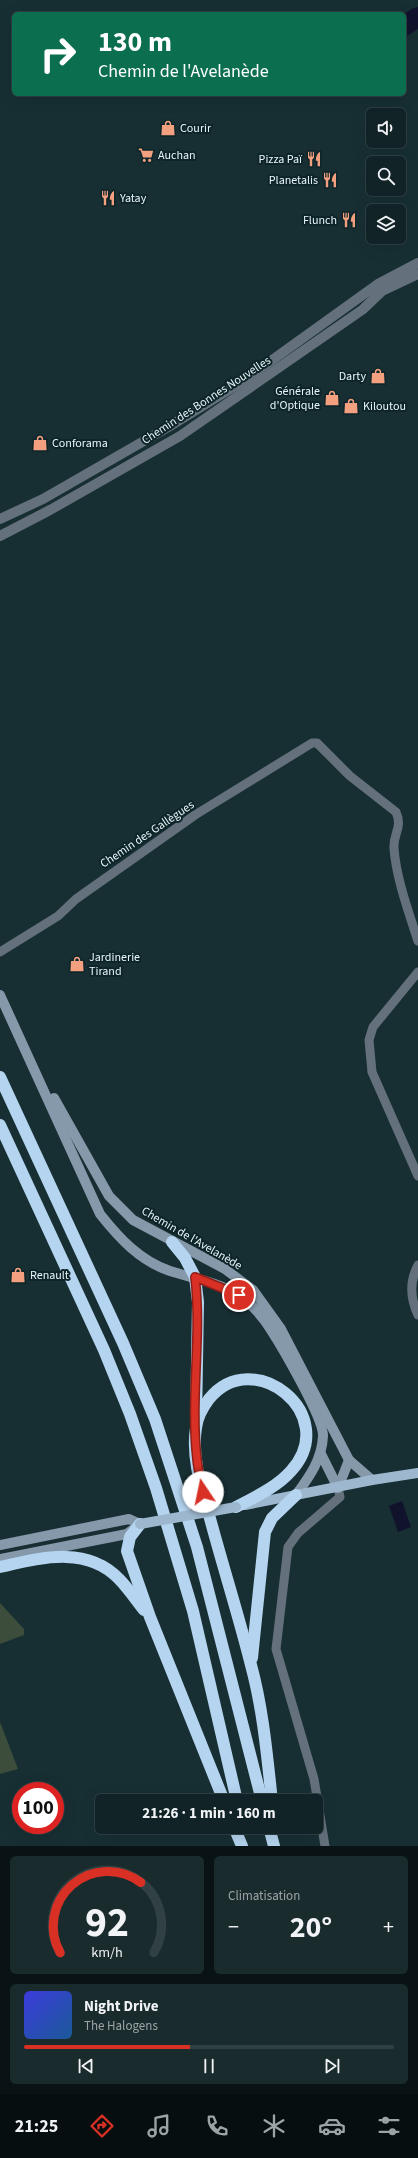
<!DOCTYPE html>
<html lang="fr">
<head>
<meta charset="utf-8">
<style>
  :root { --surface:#112326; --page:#1a2b2e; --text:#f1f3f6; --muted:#9ca4a7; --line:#304043; --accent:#d93025 }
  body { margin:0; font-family:"Source Sans 3",sans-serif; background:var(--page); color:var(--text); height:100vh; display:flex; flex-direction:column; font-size:15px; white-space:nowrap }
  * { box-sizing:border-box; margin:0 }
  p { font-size:13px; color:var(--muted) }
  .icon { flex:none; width:22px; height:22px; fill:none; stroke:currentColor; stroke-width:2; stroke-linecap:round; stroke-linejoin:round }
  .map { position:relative; height:1846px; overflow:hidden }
  .details { display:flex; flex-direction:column; gap:10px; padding:10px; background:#091315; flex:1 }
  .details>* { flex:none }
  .hud { position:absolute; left:12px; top:12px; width:394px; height:84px; border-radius:6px; box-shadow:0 4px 16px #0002,0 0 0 1px var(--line); background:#0b6e4f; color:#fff; overflow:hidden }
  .tools { position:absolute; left:366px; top:108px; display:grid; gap:8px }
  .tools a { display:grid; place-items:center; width:40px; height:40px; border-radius:6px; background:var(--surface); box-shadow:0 4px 16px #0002,0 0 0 1px var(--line); font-size:20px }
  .speed { position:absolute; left:12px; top:1782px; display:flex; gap:8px; font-size:20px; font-weight:700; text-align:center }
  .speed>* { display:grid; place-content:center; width:52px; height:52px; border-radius:50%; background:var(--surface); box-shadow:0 4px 16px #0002,0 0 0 1px var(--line); line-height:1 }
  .speed .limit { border:6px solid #d22; background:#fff; color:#111 }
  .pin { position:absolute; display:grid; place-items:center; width:34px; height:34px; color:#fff; margin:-17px; border:2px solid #fff; border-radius:50%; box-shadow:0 1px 4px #0007 }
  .me { position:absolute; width:44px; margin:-22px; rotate:349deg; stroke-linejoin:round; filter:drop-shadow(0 0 3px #0008) }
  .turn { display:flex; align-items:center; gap:14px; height:84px; padding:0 20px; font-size:18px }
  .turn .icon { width:52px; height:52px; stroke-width:2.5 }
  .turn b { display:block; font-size:28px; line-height:34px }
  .big { font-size:30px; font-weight:700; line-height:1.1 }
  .details .widget { flex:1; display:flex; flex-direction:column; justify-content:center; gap:6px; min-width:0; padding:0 14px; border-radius:6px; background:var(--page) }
  .details .dial { align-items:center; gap:0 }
  .dial svg { height:104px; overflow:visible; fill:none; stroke:var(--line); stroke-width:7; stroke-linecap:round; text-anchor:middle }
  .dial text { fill:var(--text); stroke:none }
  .song { display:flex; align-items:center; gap:12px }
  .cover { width:48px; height:48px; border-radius:6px; background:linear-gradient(135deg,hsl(240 70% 55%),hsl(210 70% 35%)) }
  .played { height:4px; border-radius:2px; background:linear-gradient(90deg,var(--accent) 45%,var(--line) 45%) }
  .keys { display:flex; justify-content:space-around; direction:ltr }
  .heat { display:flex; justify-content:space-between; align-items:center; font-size:22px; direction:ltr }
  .details .tiles { flex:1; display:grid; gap:10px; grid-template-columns:1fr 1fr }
  .widget:last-child { grid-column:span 2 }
  .trip { position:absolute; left:95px; top:1794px; width:228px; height:40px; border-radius:6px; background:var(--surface); box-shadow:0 4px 16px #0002,0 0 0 1px var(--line); font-weight:700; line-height:40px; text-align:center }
  .tab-bar { display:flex; height:64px; justify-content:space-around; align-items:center; background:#070e0f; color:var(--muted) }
  .tab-bar .icon { width:28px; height:28px }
  .tab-bar .active { color:var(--accent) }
  .tab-bar b { font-size:18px; color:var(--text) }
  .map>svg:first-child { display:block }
  .green { fill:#3c4d3b }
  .water { fill:#11132d }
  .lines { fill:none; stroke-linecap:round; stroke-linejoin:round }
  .river { stroke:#11132d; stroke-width:20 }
  .minor { stroke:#64717c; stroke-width:9 }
  .tertiary { stroke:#64717c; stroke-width:10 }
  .secondary { stroke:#8599aa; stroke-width:10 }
  .primary { stroke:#9db8ce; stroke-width:10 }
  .motorway { stroke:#b4d4ef; stroke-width:12 }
  .primary-bridge { stroke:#9db8ce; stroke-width:10 }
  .route-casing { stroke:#8d1f18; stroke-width:10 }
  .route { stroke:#d93025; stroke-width:7 }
  .labels { text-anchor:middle; stroke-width:4; stroke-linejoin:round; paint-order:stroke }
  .poi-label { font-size:12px; fill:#e7f5f8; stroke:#0d2529; text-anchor:start }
  .street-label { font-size:12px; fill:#e7f5f8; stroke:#0d2529 }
</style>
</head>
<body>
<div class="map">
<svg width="418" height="1846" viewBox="0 0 418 1846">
  <rect width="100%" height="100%" fill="#172f33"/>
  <g class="green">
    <polygon points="0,1603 24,1629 24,1635 0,1644"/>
    <polygon points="0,1722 18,1769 0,1774"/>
  </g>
  <polygon class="water" points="402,1501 411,1527 398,1532 389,1506"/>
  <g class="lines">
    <polyline class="river" points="404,26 418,17"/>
    <g class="minor">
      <path d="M0 952 58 916 76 899 195 815 312 743H317L350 776 396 812C403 828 393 833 394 848 396 878 409 913 418 941"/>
      <polyline points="418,972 373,1027 369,1040 372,1072 418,1176"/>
      <path d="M418 1265C409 1282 410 1298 418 1315"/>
      <polyline points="325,1846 314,1779 276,1649 288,1547 298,1533 340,1497 338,1488"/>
    </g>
    <g class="tertiary">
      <polyline points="0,519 43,499 170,426 243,381 378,284 418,263"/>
      <polyline points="0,536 50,510 180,436 362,310 382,291 418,274"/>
    </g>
    <g class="secondary">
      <path d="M0 995 100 1214C119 1238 140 1261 170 1271 192 1278 217 1282 238 1295 250 1302 264 1318 271 1330 282 1347 324 1419 323 1436 322 1459 310 1476 296 1495"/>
      <polyline points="54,1098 109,1196 133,1220 225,1269 253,1290 281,1329 349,1460 372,1480"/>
      <polyline points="321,1454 338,1488"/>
      <polyline points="338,1488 349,1460"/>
      <polyline points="0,1545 129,1519 140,1524 127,1534 0,1559"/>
    </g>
    <polyline class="primary" points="245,1505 372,1480 418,1473"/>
    <g class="motorway">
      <polyline points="0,1077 123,1343 155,1419 197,1547 262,1801"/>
      <polyline points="0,1125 104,1350 130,1414 156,1488 193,1611 237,1801"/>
      <polyline points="172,1242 185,1258 195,1277 198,1302 196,1421"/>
      <path d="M236 1507C255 1497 277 1487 291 1471 342 1415 253 1344 209 1399 203 1407 197 1418 196 1428 191 1459 203 1493 211 1522 224 1570 239 1617 251 1665 263 1709 267 1755 272 1801"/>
      <polyline points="140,1524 130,1537 127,1551 150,1617 224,1801"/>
      <path d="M0 1567C40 1558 87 1545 119 1579 128 1588 136 1600 144 1610"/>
      <polyline points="252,1658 265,1532 272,1518 296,1495"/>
      <polyline points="234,1827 242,1846"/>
      <polyline points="269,1827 274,1846"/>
    </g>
    <polyline class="primary-bridge" points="140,1524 236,1507"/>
  </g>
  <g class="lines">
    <g class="route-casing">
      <path id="route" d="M203 1492C201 1481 198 1470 197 1459 190 1398 202 1337 195 1277L239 1295"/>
    </g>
    <use href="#route" class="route"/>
  </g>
  <defs>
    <g id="shop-bare" transform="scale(1.2)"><path d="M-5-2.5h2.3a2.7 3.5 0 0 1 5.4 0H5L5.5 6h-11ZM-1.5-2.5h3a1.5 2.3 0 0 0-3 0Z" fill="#f3a081" stroke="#0d2529" stroke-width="2.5" paint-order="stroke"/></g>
    <g id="supermarket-bare" transform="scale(1.2)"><path d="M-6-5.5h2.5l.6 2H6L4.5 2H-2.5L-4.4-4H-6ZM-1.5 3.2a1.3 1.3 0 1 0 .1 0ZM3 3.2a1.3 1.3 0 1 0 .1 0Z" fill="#f3a081" stroke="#0d2529" stroke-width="2.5" paint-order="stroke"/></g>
    <g id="restaurant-bare" transform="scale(1.2)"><path d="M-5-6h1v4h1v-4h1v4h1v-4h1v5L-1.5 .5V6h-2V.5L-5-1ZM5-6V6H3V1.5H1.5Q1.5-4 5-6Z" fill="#f3a081" stroke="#0d2529" stroke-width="2.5" paint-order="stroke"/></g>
  </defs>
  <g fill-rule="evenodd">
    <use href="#shop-bare" x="168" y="128"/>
    <use href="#supermarket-bare" x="146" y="155"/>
    <use href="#restaurant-bare" x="314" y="159"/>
    <use href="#restaurant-bare" x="330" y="180"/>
    <use href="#restaurant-bare" x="108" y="198"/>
    <use href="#restaurant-bare" x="349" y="220"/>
    <use href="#shop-bare" x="378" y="376"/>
    <use href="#shop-bare" x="332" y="398"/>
    <use href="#shop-bare" x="351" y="406"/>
    <use href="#shop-bare" x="40" y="443"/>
    <use href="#shop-bare" x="77" y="964"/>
    <use href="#shop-bare" x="18" y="1275"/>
  </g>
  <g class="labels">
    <g class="poi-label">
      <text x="180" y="132">Courir</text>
      <text x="158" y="159">Auchan</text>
      <text x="302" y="163" text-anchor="end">Pizza Paï</text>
      <text x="318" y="184" text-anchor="end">Planetalis</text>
      <text x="120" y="202">Yatay</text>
      <text x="337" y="224" text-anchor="end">Flunch</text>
      <text x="366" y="380" text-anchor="end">Darty</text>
      <text x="320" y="395" text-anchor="end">Générale<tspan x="320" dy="14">d'Optique</tspan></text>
      <text x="363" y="410">Kiloutou</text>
      <text x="52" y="447">Conforama</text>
      <text x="89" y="961">Jardinerie<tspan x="89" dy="14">Tirand</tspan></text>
      <text x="30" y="1279">Renault</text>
    </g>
    <g class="street-label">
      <text transform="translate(206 400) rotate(-33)" y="4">Chemin des Bonnes Nouvelles</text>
      <text transform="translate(147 834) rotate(-34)" y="4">Chemin des Gallègues</text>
      <text transform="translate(192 1238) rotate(30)" y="4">Chemin de l'Avelanède</text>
    </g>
  </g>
</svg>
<div class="tools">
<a><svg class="icon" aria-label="sound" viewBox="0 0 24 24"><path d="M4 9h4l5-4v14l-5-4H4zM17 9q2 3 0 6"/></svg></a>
<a><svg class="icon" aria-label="search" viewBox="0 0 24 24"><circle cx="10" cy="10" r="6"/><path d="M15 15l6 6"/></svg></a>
<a><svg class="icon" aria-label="layers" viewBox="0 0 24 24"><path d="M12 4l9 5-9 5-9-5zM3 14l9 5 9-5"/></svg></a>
</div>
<div class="speed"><div class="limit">100</div></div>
<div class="pin" style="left:239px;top:1295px;background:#d93025"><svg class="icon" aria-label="arrive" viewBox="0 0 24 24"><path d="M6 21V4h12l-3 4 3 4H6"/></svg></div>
<svg class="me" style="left:203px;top:1492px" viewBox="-20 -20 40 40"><circle r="19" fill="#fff"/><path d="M0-13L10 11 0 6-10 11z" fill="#d93025"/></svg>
<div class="trip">21:26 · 1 min · 160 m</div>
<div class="hud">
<div class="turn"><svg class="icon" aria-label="right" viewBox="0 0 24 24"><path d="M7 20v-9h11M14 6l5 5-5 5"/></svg><div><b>130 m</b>Chemin de l'Avelanède</div></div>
</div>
</div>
<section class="details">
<div class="tiles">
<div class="widget dial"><svg viewBox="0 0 100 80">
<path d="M14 69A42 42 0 1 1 86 69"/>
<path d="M14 69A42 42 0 0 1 76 15" stroke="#d93025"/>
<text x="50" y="56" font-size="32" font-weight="700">92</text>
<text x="50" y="72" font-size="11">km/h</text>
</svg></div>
<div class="widget"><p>Climatisation</p>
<div class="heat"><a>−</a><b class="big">20°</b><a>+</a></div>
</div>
<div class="widget">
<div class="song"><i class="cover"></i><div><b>Night Drive</b><p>The Halogens</p></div></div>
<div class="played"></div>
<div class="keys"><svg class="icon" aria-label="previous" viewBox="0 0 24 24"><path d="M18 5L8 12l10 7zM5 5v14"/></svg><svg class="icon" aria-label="pause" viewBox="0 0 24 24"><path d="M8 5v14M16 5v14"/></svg><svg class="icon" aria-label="next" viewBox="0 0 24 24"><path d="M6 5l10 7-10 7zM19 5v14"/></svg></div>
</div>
</div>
</section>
<nav class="tab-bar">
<b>21:25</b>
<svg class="icon active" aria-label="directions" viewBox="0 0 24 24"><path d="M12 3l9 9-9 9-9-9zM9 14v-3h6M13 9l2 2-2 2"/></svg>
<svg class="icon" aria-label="music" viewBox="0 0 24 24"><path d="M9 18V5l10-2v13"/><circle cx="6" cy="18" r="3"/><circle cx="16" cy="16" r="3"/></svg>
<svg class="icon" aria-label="phone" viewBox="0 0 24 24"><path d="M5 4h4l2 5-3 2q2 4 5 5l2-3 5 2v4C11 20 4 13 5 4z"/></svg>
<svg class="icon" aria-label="climate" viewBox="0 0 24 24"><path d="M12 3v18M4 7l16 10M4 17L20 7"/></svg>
<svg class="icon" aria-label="car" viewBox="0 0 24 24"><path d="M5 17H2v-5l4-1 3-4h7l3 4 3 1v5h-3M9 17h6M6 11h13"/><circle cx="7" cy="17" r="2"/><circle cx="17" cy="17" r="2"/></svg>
<svg class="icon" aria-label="filters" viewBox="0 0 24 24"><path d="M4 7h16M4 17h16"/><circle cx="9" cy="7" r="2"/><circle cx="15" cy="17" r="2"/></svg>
</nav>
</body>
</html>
